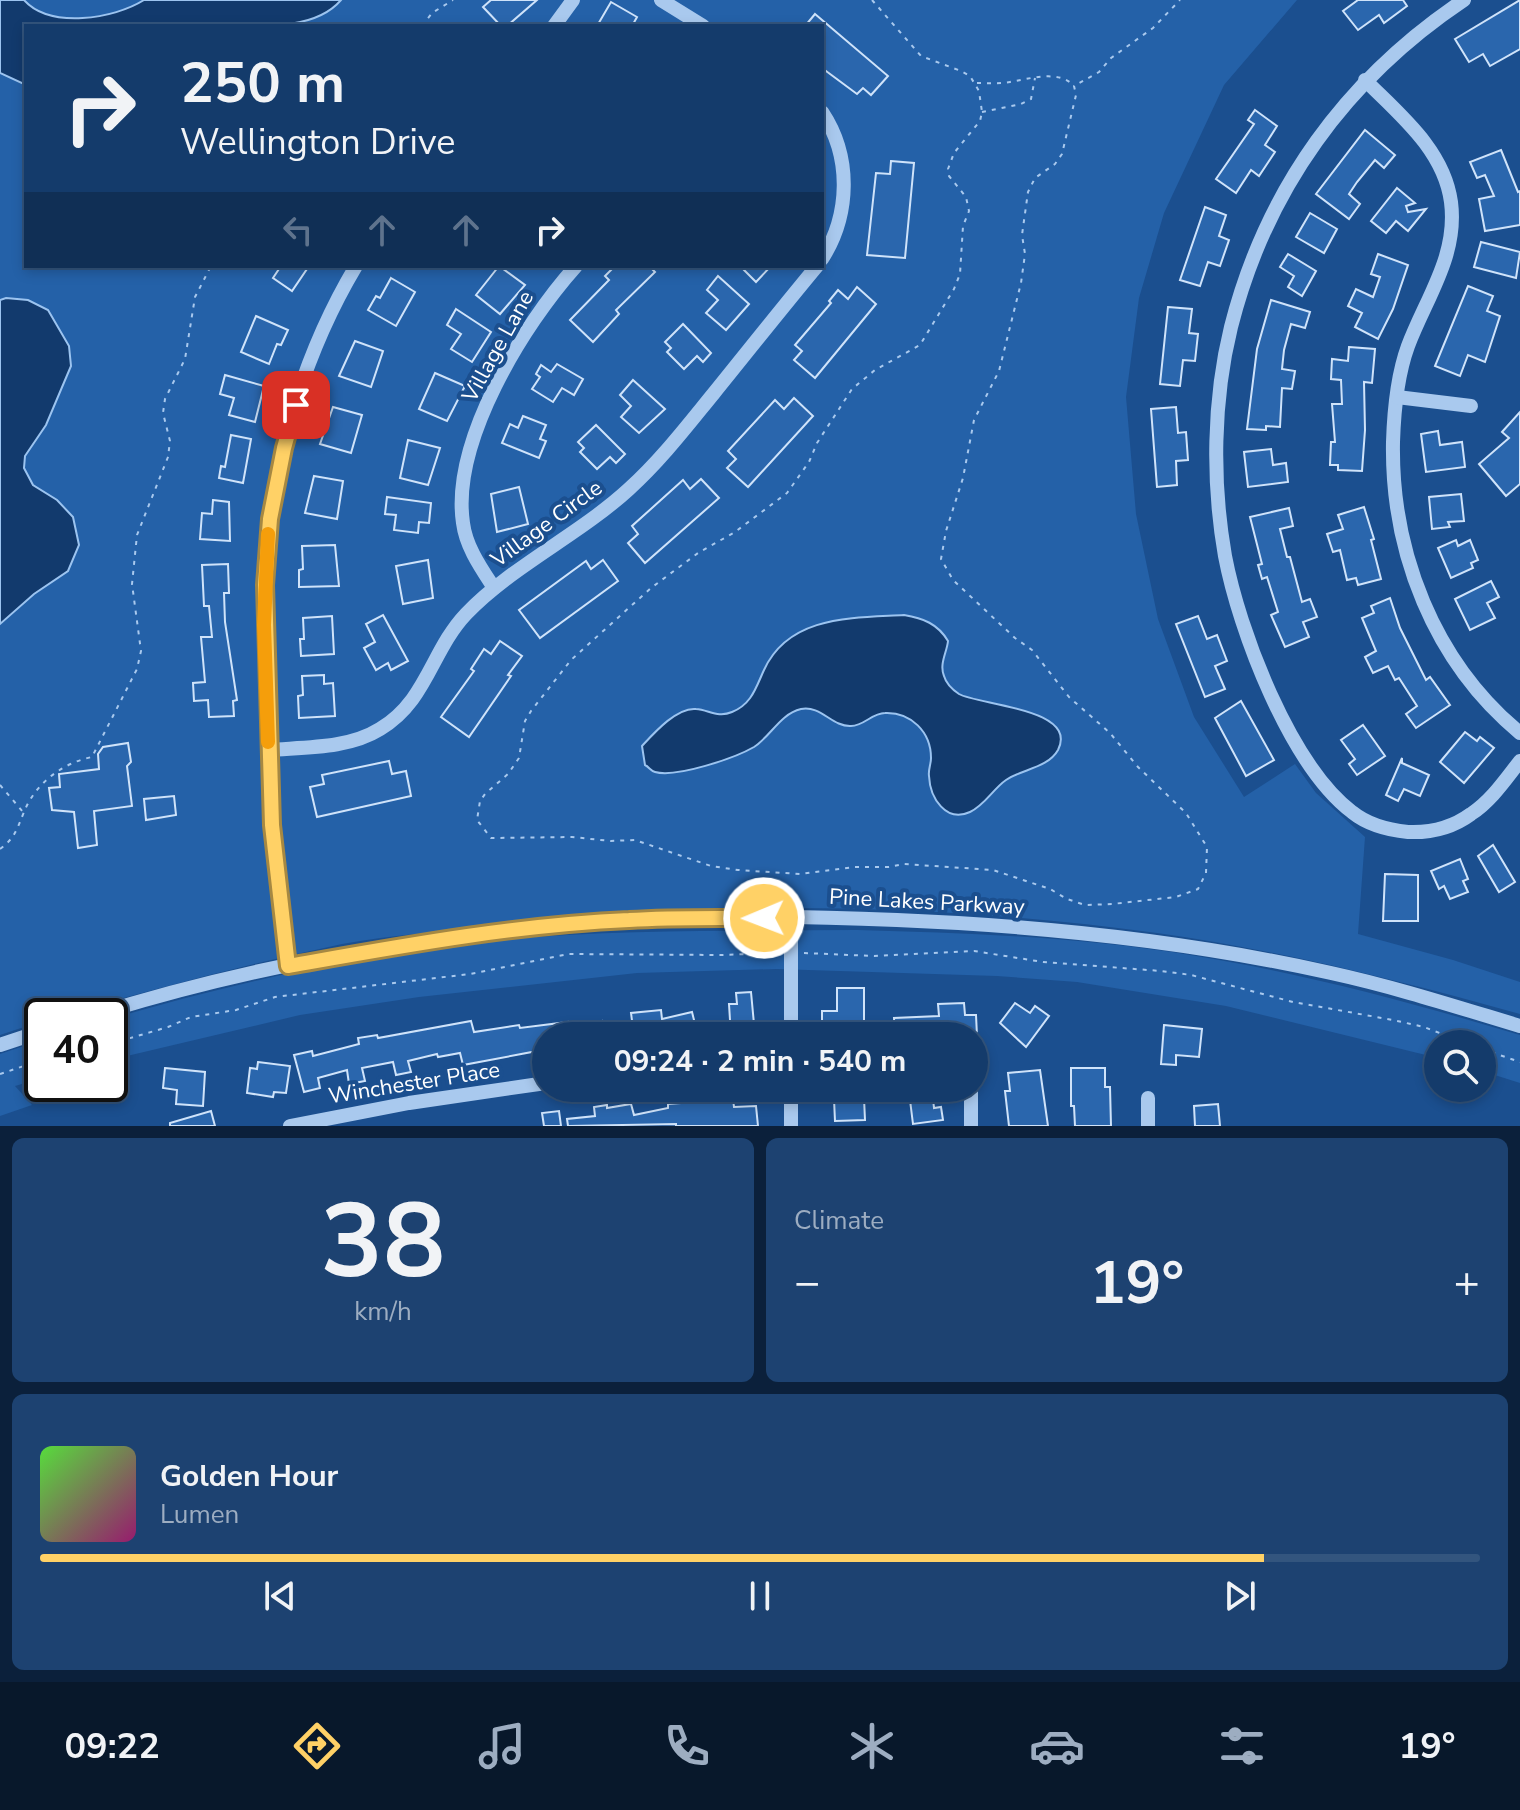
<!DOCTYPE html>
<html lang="en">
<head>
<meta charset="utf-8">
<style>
  :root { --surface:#143b6b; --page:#1d4271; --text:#f1f3f6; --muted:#9dadc1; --line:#33557e; --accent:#ffd166 }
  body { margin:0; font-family:"Nunito Sans",sans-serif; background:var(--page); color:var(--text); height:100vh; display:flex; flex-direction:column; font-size:30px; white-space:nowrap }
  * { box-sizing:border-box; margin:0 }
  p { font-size:26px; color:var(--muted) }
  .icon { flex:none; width:44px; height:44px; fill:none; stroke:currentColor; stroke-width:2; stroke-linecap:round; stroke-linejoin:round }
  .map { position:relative; height:1126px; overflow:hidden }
  .sheet { display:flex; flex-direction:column; gap:12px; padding:12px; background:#0b203b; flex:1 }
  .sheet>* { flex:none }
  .banner { position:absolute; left:24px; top:24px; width:800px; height:244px; border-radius:0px; box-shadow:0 4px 12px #0003,0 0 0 2px var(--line); background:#143b6b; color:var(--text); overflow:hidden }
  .buttons { position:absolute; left:1424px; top:1030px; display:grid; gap:16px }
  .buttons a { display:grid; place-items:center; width:72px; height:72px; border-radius:50%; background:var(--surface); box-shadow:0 4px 12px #0003,0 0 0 2px var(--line); font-size:40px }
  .speed { position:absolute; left:24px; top:998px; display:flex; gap:16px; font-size:40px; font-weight:700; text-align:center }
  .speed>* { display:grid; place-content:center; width:104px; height:104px; border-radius:50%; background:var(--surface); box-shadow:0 4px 12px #0003,0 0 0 2px var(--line); line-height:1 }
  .speed .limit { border:4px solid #111; border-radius:12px; background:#fff; color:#111 }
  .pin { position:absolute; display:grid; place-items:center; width:68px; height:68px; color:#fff; margin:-34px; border-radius:16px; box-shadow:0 4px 12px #0006 }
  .me { position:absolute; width:88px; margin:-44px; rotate:269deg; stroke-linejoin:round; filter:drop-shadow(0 0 6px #0008) }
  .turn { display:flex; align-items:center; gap:28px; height:168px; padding:0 24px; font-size:36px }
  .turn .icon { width:104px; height:104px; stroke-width:2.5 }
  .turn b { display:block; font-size:56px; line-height:68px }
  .lanes { display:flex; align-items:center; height:76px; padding:0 24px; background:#0003; justify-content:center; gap:40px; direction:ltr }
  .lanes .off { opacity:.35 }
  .big { font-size:60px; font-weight:700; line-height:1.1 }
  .sheet .widget { flex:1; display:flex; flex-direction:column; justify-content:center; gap:12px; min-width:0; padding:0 28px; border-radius:12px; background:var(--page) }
  .sheet .dial { align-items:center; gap:0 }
  .dial b { font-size:104px; line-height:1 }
  .song { display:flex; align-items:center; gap:24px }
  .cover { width:96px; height:96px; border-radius:12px; background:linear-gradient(135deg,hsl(110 70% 55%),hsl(320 70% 35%)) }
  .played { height:8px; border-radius:4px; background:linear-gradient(90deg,var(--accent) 85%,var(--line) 85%) }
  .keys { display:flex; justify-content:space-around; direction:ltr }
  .heat { display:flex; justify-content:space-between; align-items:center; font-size:44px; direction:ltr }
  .sheet .tiles { flex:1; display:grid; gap:12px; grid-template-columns:1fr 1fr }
  .widget:last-child { grid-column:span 2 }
  .trip { position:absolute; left:532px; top:1022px; width:456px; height:80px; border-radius:40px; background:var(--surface); box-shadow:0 4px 12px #0003,0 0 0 2px var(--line); font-weight:700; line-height:80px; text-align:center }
  .tab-bar { display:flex; height:128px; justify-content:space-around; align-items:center; background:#08182b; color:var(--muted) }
  .tab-bar .icon { width:56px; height:56px }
  .tab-bar .active { color:var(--accent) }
  .tab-bar b { font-size:36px; color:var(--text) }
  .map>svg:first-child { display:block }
  .green { fill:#2461a8; fill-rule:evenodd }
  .water { fill:#123a6d; stroke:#9cc4f0; stroke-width:2 }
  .building { fill:#2a66ad; stroke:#cfe3fa; stroke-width:2 }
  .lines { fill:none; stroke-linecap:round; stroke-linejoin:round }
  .path { stroke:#a9c9ee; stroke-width:2; stroke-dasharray:4 6; stroke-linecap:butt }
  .minor { stroke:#a9c9ee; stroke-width:14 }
  .route-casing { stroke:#a68842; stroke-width:20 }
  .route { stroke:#ffd166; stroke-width:14 }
  .slow { stroke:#f59e0b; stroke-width:14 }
  .labels { text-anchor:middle; stroke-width:8; stroke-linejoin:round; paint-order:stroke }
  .street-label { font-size:22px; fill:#fff; stroke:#1b4f8f }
</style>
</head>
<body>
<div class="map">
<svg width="1520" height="1126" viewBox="0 0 1520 1126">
  <rect width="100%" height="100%" fill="#1b4f8f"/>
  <g class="green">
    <path d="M0 0H1297L1224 85 1164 213 1139 298 1126 397 1136 514 1158 619 1194 717 1244 797 1295 764 1316 793 1365 837 1358 934 1453 960 1520 982V1014C1401 981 1280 950 1157 933 935 903 712 899 489 926 441 932 390 935 342 944 247 964 153 989 60 1016H42V1021L0 1035ZM26 26H822V266H26Z"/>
    <path d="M857 930C970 933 1084 937 1196 956 1306 974 1413 1003 1520 1035V1083L1482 1071V1044H1438V1058L1226 1006 1077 982 997 976 777 969 637 973 419 997 300 1015 110 1060V1019C233 983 370 952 498 940 617 929 738 931 857 930Z"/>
    <polygon points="42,1040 42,1078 15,1086 32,1105 0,1116 0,1054"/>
  </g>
  <g class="water">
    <path d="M0 0H24C50 29 114 19 144 0H341C318 27 269 28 237 23L232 26H26V85L0 73Z"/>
    <polygon points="6,298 28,300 48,310 69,346 71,366 46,425 25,456 24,468 33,485 57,500 73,517 79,545 68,571 34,594 0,624 0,300"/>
    <path d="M904 615C923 618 938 624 948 641 947 652 939 664 944 676 946 683 953 690 959 694 978 705 1079 708 1058 750 1048 768 1022 769 1006 780 993 789 985 805 970 812 946 823 930 798 929 776 928 770 931 764 931 758 931 732 911 712 885 713 872 713 864 726 851 726 832 727 821 705 801 709 780 714 771 736 754 747 735 758 676 778 655 772 651 771 649 767 645 765L642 746C654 733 677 707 696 709 709 710 718 718 732 712 752 704 756 687 764 670 789 615 853 618 904 615Z"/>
  </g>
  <g class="building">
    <polygon points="491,0 537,0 507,26 501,26 483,7"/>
    <polygon points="1358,0 1403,0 1407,6 1384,23 1379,15 1358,30 1343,11"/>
    <polygon points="1520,0 1520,49 1490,66 1483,54 1469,62 1455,39"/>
    <polygon points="611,2 637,17 632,26 597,26"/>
    <polygon points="815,14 888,76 871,95 863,88 857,94 822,68 822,26 805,26"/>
    <polygon points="1255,110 1277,126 1265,145 1275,152 1259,176 1251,170 1236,193 1216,179 1254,124 1248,120"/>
    <polygon points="1365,130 1395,155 1384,168 1375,160 1357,182 1349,194 1360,204 1349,219 1316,194"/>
    <polygon points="1501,150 1518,192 1520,191 1520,225 1485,231 1479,199 1494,196 1485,175 1477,178 1470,162"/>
    <polygon points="891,161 914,163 905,258 867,255 876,173 890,174"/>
    <polygon points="1397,188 1415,203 1406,206 1408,212 1426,209 1408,231 1396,221 1386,233 1371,221"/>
    <polygon points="1205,207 1226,215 1219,236 1229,240 1220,266 1208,262 1200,286 1180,280"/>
    <polygon points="1310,213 1337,229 1324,253 1296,237"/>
    <polygon points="1481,242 1520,252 1516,278 1474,267"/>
    <polygon points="1288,254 1316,271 1302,296 1288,287 1294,276 1280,267"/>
    <polygon points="1378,254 1408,265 1393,309 1378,339 1355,327 1362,313 1348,306 1356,289 1373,297 1380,277 1371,274"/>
    <polygon points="281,266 309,266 292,291 273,278"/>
    <polygon points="499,266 525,285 500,314 476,295"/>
    <polygon points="615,266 649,266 655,272 616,310 619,314 593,342 570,320 609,280 605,276"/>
    <polygon points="740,266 771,266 756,282"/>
    <polygon points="718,276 749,304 726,330 706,313 718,300 707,290"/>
    <polygon points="391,278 415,292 396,326 368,310 376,296 380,298"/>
    <polygon points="1468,286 1493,296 1487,311 1500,316 1485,362 1468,355 1460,376 1435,366"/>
    <polygon points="857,287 876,304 815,378 794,360 802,351 795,345 831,303 829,301 838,290 848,299"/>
    <polygon points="1271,300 1310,312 1305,328 1291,324 1284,350 1282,369 1295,371 1292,389 1282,388 1280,427 1266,426 1266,430 1247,429 1257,349"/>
    <polygon points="1168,307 1192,309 1189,333 1198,334 1195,361 1183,360 1180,386 1160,384"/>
    <polygon points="456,309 491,332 472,362 451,349 461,334 447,325"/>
    <polygon points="256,316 288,330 281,345 277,344 269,364 241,352"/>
    <polygon points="683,324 711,353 703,362 697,356 684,369 667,352 671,348 665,342"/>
    <polygon points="355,341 383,351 371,387 339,376"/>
    <polygon points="1349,347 1375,349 1372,383 1364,382 1365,430 1362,471 1338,470 1338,465 1330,465 1331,442 1335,442 1332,404 1342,404 1341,380 1331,379 1332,359 1348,361"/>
    <polygon points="557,364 583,379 574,395 562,388 553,402 532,389 540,377 536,374 541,365 551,372"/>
    <polygon points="435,373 465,386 447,421 419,409"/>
    <polygon points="225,375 264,386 255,422 229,415 234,398 220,394"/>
    <polygon points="633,380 665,409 639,433 621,417 631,406 620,395"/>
    <polygon points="794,398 813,416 748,487 727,468 736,459 728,451 775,400 784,409"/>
    <polygon points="333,407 362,415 351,453 320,444"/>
    <polygon points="1176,407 1178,433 1186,432 1188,460 1176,461 1177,485 1157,487 1151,409"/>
    <polygon points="1520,412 1520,484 1506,496 1479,464 1509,438 1502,432"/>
    <polygon points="523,416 546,425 540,439 546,441 539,458 502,443 510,424 518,428"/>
    <polygon points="596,425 625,454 616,463 610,457 597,469 580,452 584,448 578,442"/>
    <polygon points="1438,431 1440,445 1462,442 1465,467 1426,472 1421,434"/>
    <polygon points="231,435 251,439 243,483 219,478 221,466 225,467"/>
    <polygon points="408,440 440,448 428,485 400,478"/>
    <polygon points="1271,449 1273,465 1286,463 1288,482 1248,487 1244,452"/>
    <polygon points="314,476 343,481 337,519 305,513"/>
    <polygon points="701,479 719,498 645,563 628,543 638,534 632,526 683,480 690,489"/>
    <polygon points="519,487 528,524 497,532 491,494"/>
    <polygon points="1461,494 1464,521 1448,522 1450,527 1432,529 1429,497"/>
    <polygon points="387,497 431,503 429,523 419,522 418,533 394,530 396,515 385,514"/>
    <polygon points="213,500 229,502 230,541 200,539 202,513 212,514"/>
    <polygon points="1364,507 1374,539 1371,540 1381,579 1358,585 1356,578 1347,580 1340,550 1333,552 1327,534 1343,529 1338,515"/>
    <polygon points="1289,508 1293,526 1280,529 1287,557 1290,557 1302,602 1310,599 1317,617 1303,622 1309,637 1285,647 1271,615 1278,612 1267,577 1262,579 1258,565 1262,564 1250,517"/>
    <polygon points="1456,540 1458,546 1470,540 1478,560 1471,563 1473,568 1451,578 1438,548"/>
    <polygon points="335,545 339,586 299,587 299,570 303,569 302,546"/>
    <polygon points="428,560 433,598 403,604 396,566"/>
    <polygon points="603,560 618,581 540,638 519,610 586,561 591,569"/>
    <polygon points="228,564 229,593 224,593 225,622 237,700 233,701 234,716 209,717 208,700 194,701 193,683 205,682 201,637 212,637 209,606 204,606 202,565"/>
    <polygon points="1491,581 1499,597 1487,603 1495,618 1470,630 1455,599"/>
    <polygon points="1390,598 1400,628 1426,680 1430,677 1450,705 1416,728 1406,714 1417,706 1399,678 1395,680 1388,666 1373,673 1365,657 1376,651 1362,618 1374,613 1371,606"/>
    <polygon points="383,615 408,661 391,670 388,663 376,670 364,648 375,642 366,624"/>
    <polygon points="332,616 334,654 301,656 300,639 304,639 303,618"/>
    <polygon points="1198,616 1207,639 1217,635 1227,661 1215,666 1225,689 1205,697 1176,624"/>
    <polygon points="500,641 522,656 508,675 511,676 469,737 441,717 474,671 471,669 484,649 491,654"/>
    <polygon points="324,675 324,684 333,683 335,716 299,718 298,696 303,695 302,676"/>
    <polygon points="1241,701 1274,760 1246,776 1215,718"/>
    <polygon points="1363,725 1385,756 1357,775 1349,764 1355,759 1341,740"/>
    <polygon points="1465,732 1477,741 1480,737 1494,748 1464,783 1440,762"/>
    <polygon points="128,743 131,762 127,766 132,806 94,811 97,845 78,848 74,812 52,810 49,788 60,787 59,774 99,769 98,754 103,747"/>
    <polygon points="1402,758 1402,763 1429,775 1420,796 1404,789 1398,801 1386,795"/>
    <polygon points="389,761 392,774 406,771 411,796 317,817 310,787 324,784 322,775"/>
    <polygon points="174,796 176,815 146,820 144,799"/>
    <polygon points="1493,845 1515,882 1499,892 1478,856"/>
    <polygon points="1460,859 1468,879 1463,881 1468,892 1450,899 1444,886 1439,889 1431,871"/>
    <polygon points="1385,874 1418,875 1418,921 1383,921"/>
    <polygon points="837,988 864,988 864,1028 842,1028 843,1036 822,1036 822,1011 837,1011"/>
    <polygon points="751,992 754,1024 758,1024 759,1036 731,1036 729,1004 737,1004 736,993"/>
    <polygon points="964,1003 965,1015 976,1015 977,1036 895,1036 894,1018 939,1016 938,1004"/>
    <polygon points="1015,1003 1030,1013 1035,1006 1049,1016 1026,1047 1000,1023"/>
    <polygon points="661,1010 662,1019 692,1012 695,1024 701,1023 703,1036 634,1036 631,1013"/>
    <polygon points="471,1021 474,1032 519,1025 520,1028 568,1022 568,1027 602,1021 604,1036 546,1036 546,1055 533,1056 532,1052 463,1065 460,1053 438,1057 437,1054 408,1061 411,1072 396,1075 393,1062 362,1068 365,1081 349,1084 347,1070 318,1078 320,1088 304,1092 294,1055 312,1051 313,1056 359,1044 358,1038 377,1035 378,1038"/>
    <polygon points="1164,1025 1202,1029 1199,1057 1176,1055 1176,1065 1161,1064"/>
    <polygon points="258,1062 290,1066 286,1093 274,1092 273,1097 247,1093 250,1068 257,1069"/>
    <polygon points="165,1068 205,1072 203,1106 176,1104 177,1090 163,1088"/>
    <polygon points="1071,1068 1105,1068 1105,1087 1110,1087 1111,1126 1075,1126 1074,1106 1071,1106"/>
    <polygon points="1040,1070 1048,1126 1009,1126 1005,1091 1010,1091 1008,1073"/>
    <polygon points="822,1088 857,1088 857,1098 864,1098 865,1120 835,1121 834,1099 822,1099"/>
    <polygon points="932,1089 934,1108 941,1107 943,1120 913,1124 909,1092"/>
    <polygon points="733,1099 734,1107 756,1106 758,1126 676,1126 676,1124 568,1126 567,1119 595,1116 594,1107 607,1105 607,1108 631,1104 634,1115 668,1108 668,1104"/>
    <polygon points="1218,1104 1220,1126 1195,1126 1194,1106"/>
    <polygon points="211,1111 215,1126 170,1126 170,1123"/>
    <polygon points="559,1111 561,1126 544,1126 542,1113"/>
  </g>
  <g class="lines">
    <g class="path">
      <polyline points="872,0 921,56 961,71 970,76 979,91 982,112 980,121 954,153 948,169 949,176 966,197 969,211 963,226 960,274 954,289 920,345 875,370 852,389 817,443 809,462 787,493 735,532 698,553 651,588 571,660 531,711 525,721 519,758 508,774 485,794 480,801 477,820 491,838 572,837 611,841 635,840 711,866 738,870 800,874 855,867 889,867 904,864 993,870 1050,889 1067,899 1085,905 1112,904 1176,897 1198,889 1206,873 1207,847 1186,813 1138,767 1110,733 1069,697 1032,650 1015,638 953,580 941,559 946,531 963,478 974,420 999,371 1021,283 1025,254 1022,235 1028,192 1035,178 1055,164 1062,154 1076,95 1074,86 1099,72 1111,58 1153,28 1180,0"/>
      <polyline points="422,26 432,13 453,0"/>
      <path d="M977 83C988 83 999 84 1010 82 1029 79 1059 69 1074 86"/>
      <polyline points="982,112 1021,104 1031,99 1035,78"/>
      <polyline points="0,785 23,812"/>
      <path d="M0 849C15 838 17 829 24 812 35 784 62 763 92 757L137 669 141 651 132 584 137 535 168 457 170 441 163 413 165 399 185 359 195 297 211 266"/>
      <polyline points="804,953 874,956 974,951 1043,962 1161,971 1191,975 1293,1002 1393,1020 1424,1027 1468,1044"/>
      <polyline points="110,1044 168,1027 191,1017 236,1010 275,997 470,974 568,954 721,955 778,953"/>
      <polyline points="1482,1049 1520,1062"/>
      <polyline points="0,1074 42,1060"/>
    </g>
    <g class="minor">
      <polyline points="661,0 703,26"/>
      <path d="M1464 0C1346 79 1266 189 1231 327 1213 400 1212 482 1225 556 1239 630 1290 765 1352 812 1368 825 1388 830 1408 832 1431 833 1452 828 1471 814 1491 801 1505 780 1520 761"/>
      <polyline points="554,26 573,0"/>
      <path d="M1365 80C1400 115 1444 150 1451 202 1458 256 1426 298 1408 346 1397 376 1394 410 1393 442 1391 552 1434 662 1520 733"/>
      <path d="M822 112C852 157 850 215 822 259"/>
      <polyline points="1397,397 1471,406"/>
      <path d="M494 588C481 568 466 547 463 523 451 442 523 325 576 266"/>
      <path d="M268 750C305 747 348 749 380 729 427 701 431 651 466 614 512 566 579 535 629 489 661 460 687 426 714 393 748 351 782 308 817 266"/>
      <path d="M288 966C277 879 270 793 267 706 265 651 262 596 267 542 276 447 307 348 356 266"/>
      <path d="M91 1016C258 963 452 930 628 920 717 915 808 916 897 920 1043 926 1188 941 1331 973 1395 987 1457 1007 1520 1026"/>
      <polyline points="791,1036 791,918"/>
      <polyline points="0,1045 42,1031"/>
      <polyline points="791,1088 791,1126"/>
      <polyline points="971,1088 971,1126"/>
      <polyline points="290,1126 409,1103 546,1083"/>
      <polyline points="1148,1126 1148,1098"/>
    </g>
  </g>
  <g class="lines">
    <g class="route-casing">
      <path id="route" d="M296 405 284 448 270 519 265 585 272 825 288 966C401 946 514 925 629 920 674 917 719 918 764 918"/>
    </g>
    <use href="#route" class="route"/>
    <polyline class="slow" points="268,742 264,625 268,534"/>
  </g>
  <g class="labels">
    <g class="street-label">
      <text transform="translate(497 346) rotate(-61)" y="8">Village Lane</text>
      <text transform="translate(546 523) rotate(-36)" y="8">Village Circle</text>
      <text transform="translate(927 901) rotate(3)" y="8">Pine Lakes Parkway</text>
      <text transform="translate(414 1082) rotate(-9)" y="8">Winchester Place</text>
    </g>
  </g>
</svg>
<div class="buttons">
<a><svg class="icon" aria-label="search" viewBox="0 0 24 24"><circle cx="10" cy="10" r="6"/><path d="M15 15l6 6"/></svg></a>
</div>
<div class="speed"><div class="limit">40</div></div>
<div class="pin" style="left:296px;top:405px;background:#d93025"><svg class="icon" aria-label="arrive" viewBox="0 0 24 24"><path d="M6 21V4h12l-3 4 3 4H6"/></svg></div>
<svg class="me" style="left:764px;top:918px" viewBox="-20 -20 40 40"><circle r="17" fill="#ffd166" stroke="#fff" stroke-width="3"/><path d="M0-11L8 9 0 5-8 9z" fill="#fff"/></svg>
<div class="trip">09:24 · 2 min · 540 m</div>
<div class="banner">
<div class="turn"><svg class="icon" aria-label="right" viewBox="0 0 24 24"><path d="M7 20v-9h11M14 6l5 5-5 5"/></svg><div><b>250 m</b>Wellington Drive</div></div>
<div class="lanes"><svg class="icon off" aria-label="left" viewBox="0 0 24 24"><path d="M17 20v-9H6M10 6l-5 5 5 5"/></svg><svg class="icon off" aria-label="ahead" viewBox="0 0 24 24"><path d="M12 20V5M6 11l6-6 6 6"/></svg><svg class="icon off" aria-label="ahead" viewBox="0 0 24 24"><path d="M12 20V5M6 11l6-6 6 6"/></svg><svg class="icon" aria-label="right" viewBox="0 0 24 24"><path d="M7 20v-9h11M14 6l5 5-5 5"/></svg></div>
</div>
</div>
<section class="sheet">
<div class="tiles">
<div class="widget dial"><b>38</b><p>km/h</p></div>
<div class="widget"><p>Climate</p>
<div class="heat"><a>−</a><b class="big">19°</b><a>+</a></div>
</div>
<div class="widget">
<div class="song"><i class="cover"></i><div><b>Golden Hour</b><p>Lumen</p></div></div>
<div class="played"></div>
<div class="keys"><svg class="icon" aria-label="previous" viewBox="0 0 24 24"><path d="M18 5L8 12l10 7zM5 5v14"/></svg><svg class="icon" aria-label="pause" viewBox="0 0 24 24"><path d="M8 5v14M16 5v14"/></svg><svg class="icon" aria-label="next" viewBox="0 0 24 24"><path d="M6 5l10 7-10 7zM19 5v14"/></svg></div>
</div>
</div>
</section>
<nav class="tab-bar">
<b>09:22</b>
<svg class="icon active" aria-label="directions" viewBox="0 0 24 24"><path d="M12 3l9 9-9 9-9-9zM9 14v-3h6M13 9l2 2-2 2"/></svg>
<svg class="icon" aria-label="music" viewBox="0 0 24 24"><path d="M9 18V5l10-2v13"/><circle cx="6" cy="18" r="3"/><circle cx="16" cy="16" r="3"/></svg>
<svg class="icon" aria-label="phone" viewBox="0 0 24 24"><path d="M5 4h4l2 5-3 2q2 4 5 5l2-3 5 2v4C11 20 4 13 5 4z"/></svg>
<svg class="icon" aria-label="climate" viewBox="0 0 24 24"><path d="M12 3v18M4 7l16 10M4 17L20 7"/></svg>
<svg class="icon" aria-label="car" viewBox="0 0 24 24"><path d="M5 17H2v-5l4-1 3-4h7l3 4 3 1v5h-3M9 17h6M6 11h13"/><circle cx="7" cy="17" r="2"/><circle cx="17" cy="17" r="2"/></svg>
<svg class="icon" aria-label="filters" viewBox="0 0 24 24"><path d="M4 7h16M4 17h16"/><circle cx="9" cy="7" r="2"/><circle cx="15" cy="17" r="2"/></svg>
<b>19°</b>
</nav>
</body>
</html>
